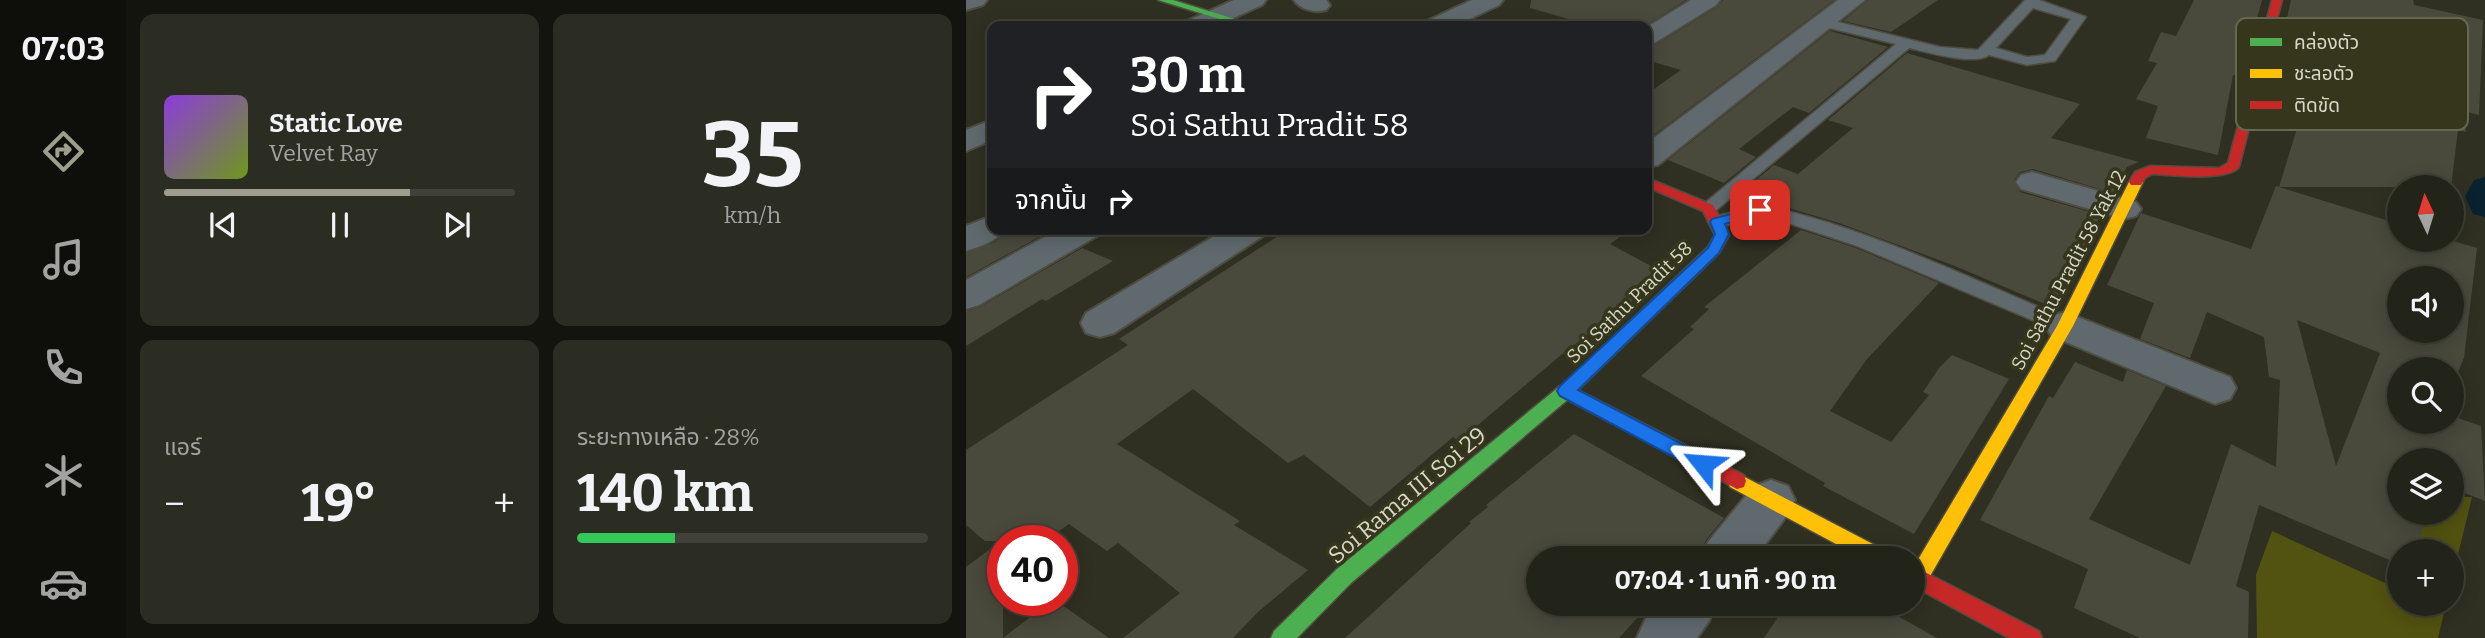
<!DOCTYPE html>
<html lang="th">
<head>
<meta charset="utf-8">
<style>
  :root { --surface:#232419; --page:#2b2c22; --text:#f1f3f6; --muted:#a3a4a2; --line:#404138; --accent:#9d9e8e }
  body { margin:0; font-family:Bitter,"Noto Sans Thai",serif; background:var(--page); color:var(--text); height:100vh; display:flex; flex-direction:column; font-size:26px; white-space:nowrap }
  * { box-sizing:border-box; margin:0 }
  p { font-size:23px; color:var(--muted) }
  .icon { flex:none; width:38px; height:38px; fill:none; stroke:currentColor; stroke-width:2; stroke-linecap:round; stroke-linejoin:round }
  .map { position:relative; flex:1; overflow:hidden }
  .drawer { display:flex; flex-direction:column; gap:14px; padding:14px; background:#13140e; width:840px }
  .drawer>* { flex:none }
  .guide { position:absolute; left:21px; top:21px; width:665px; height:214px; border-radius:14px; box-shadow:0 4px 18px #0003,0 0 0 2px var(--line); background:#202124; color:#fff; overflow:hidden }
  .needle { width:46px; rotate:356deg }
  .controls { position:absolute; left:1421px; top:175px; display:grid; gap:14px }
  .controls a { display:grid; place-items:center; width:77px; height:77px; border-radius:50%; background:var(--surface); box-shadow:0 4px 18px #0003,0 0 0 2px var(--line); font-size:35px }
  .speed { position:absolute; left:21px; top:525px; display:flex; gap:14px; font-size:35px; font-weight:700; text-align:center }
  .speed>* { display:grid; place-content:center; width:91px; height:91px; border-radius:50%; background:var(--surface); box-shadow:0 4px 18px #0003,0 0 0 2px var(--line); line-height:1 }
  .speed .limit { border:10px solid #d22; background:#fff; color:#111 }
  .pin { position:absolute; display:grid; place-items:center; width:60px; height:60px; color:#fff; margin:-30px; border-radius:14px; box-shadow:0 4px 10px #0006 }
  .me { position:absolute; width:77px; margin:-38px; rotate:298deg; stroke-linejoin:round; filter:drop-shadow(0 0 5px #0008) }
  .turn { display:flex; align-items:center; gap:24px; height:147px; padding:0 28px; font-size:32px }
  .turn .icon { width:91px; height:91px; stroke-width:2.5 }
  .turn b { display:block; font-size:49px; line-height:60px }
  .then { display:flex; align-items:center; height:66px; padding:0 28px; background:#0003; gap:14px; font-size:26px }
  .big { font-size:52px; font-weight:700; line-height:1.1 }
  .drawer .card { flex:1; display:flex; flex-direction:column; justify-content:center; gap:10px; min-width:0; padding:0 24px; border-radius:14px; background:var(--page) }
  .drawer .dial { align-items:center; gap:0 }
  .dial b { font-size:91px; line-height:1 }
  .song { display:flex; align-items:center; gap:21px }
  .cover { width:84px; height:84px; border-radius:10px; background:linear-gradient(135deg,hsl(270 70% 55%),hsl(80 70% 35%)) }
  .played { height:7px; border-radius:4px; background:linear-gradient(90deg,var(--accent) 70%,var(--line) 70%) }
  .keys { display:flex; justify-content:space-around; direction:ltr }
  .heat { display:flex; justify-content:space-between; align-items:center; font-size:38px; direction:ltr }
  .charge { height:10px; border-radius:5px; background:linear-gradient(90deg,#34c759 28%,var(--line) 0) }
  .drawer .tiles { flex:1; display:grid; gap:14px; grid-template-columns:repeat(2,1fr) }
  .trip { position:absolute; left:560px; top:546px; width:399px; height:70px; border-radius:35px; background:var(--surface); box-shadow:0 4px 18px #0003,0 0 0 2px var(--line); font-weight:700; line-height:70px; text-align:center }
  main { display:flex; flex:1; min-height:0 }
  .menu { display:flex; flex-direction:column; width:126px; justify-content:space-around; align-items:center; background:#0e0e0a; color:var(--muted) }
  .menu .icon { width:49px; height:49px }
  .menu .current { color:var(--accent) }
  .menu b { font-size:32px; color:var(--text) }
  .map>svg:first-child { display:block }
  .green { fill:#525310 }
  .lines { fill:none; stroke-linecap:round; stroke-linejoin:round }
  .canal { fill:#0a2130; fill-rule:evenodd }
  .building { fill:#494a3c; fill-rule:evenodd }
  .lane-casing { stroke:#4d4d41; stroke-width:3 }
  .street-casing { stroke:#4d4d41; stroke-width:4 }
  .fast-casing { stroke:#4d4d41; stroke-width:3 }
  .slow-casing { stroke:#4d4d41; stroke-width:3 }
  .jam-casing { stroke:#4d4d41; stroke-width:3 }
  .lane { fill:#606a6e; fill-rule:evenodd }
  .street { fill:#606a6e; fill-rule:evenodd }
  .fast { fill:#4caf50; fill-rule:evenodd }
  .slow { fill:#ffc107; fill-rule:evenodd }
  .jam { fill:#c62828; fill-rule:evenodd }
  .route { fill:#1a73e8; stroke:#114b97; stroke-width:2 }
  .labels { text-anchor:middle; stroke-width:7; stroke-linejoin:round; paint-order:stroke }
  .street-label { font-size:19px; fill:#d8d9c9; stroke:#35361b }
  .near-street-label { font-size:23px; fill:#d8d9c9; stroke:#35361b }
  .key { fill:#35361b; stroke:#66674f; stroke-width:2 }
  .key-label { font-size:19px; fill:#d8d9c9 }
</style>
</head>
<body>
<main>
<nav class="menu">
<b>07:03</b>
<svg class="icon current" aria-label="directions" viewBox="0 0 24 24"><path d="M12 3l9 9-9 9-9-9zM9 14v-3h6M13 9l2 2-2 2"/></svg>
<svg class="icon" aria-label="music" viewBox="0 0 24 24"><path d="M9 18V5l10-2v13"/><circle cx="6" cy="18" r="3"/><circle cx="16" cy="16" r="3"/></svg>
<svg class="icon" aria-label="phone" viewBox="0 0 24 24"><path d="M5 4h4l2 5-3 2q2 4 5 5l2-3 5 2v4C11 20 4 13 5 4z"/></svg>
<svg class="icon" aria-label="climate" viewBox="0 0 24 24"><path d="M12 3v18M4 7l16 10M4 17L20 7"/></svg>
<svg class="icon" aria-label="car" viewBox="0 0 24 24"><path d="M5 17H2v-5l4-1 3-4h7l3 4 3 1v5h-3M9 17h6M6 11h13"/><circle cx="7" cy="17" r="2"/><circle cx="17" cy="17" r="2"/></svg>
</nav>
<section class="drawer">
<div class="tiles">
<div class="card">
<div class="song"><i class="cover"></i><div><b>Static Love</b><p>Velvet Ray</p></div></div>
<div class="played"></div>
<div class="keys"><svg class="icon" aria-label="previous" viewBox="0 0 24 24"><path d="M18 5L8 12l10 7zM5 5v14"/></svg><svg class="icon" aria-label="pause" viewBox="0 0 24 24"><path d="M8 5v14M16 5v14"/></svg><svg class="icon" aria-label="next" viewBox="0 0 24 24"><path d="M6 5l10 7-10 7zM19 5v14"/></svg></div>
</div>
<div class="card dial"><b>35</b><p>km/h</p></div>
<div class="card"><p>แอร์</p>
<div class="heat"><a>−</a><b class="big">19°</b><a>+</a></div>
</div>
<div class="card"><p>ระยะทางเหลือ · 28%</p><b class="big">140 km</b><div class="charge"></div></div>
</div>
</section>
<div class="map">
<svg width="1519" height="638" viewBox="0 0 1519 638">
  <rect width="100%" height="100%" fill="#2f3021"/>
  <g class="green">
    <polygon points="1486,497 1506,497 1486,579 1486,551 1443,551 1456,513 1486,513"/>
    <polygon points="1306,531 1430,588 1433,579 1433,604 1480,604 1472,638 1291,638 1290,575"/>
  </g>
  <g class="lines">
    <polygon class="canal" points="1519,177 1519,217 1507,214 1499,196 1508,180"/>
  </g>
  <g class="building">
    <polygon points="565,0 720,0 679,26 627,26 564,8"/>
    <polygon points="757,0 868,0 681,140 681,94 715,70 681,60 681,46 691,44 751,7"/>
    <polygon points="902,0 972,0 925,32 877,21"/>
    <polygon points="1228,0 1296,0 1275,77 1267,75 1252,155 1180,138 1192,106 1170,99 1191,63 1182,61 1195,32 1210,36"/>
    <path d="M1325 0H1447L1448 5 1517 20 1513 115 1497 111 1500 132 1492 130 1485 187H1313L1433 224V240H1484L1511 248 1498 358 1486 386V369H1433V422H1486V416L1515 426 1519 501 1486 488V460H1433V513H1459L1452 551H1433V564L1293 505 1270 586 1283 592 1282 638H1174L1108 608 1122 569 1014 520 1083 396 1087 398 1109 362 1157 382 1161 370 1200 386 1123 519 1224 565 1265 444 1310 467 1314 380 1303 377 1298 337 1241 312 1224 358 1174 339 1188 303 1141 285 1175 213 1285 249 1310 186 1313 187 1342 93 1306 84ZM1433 278H1486V331H1433ZM1331 320 1414 353 1370 466Z"/>
    <polygon points="864,31 922,47 843,113 827,107 773,149 790,157 758,183 702,160"/>
    <polygon points="941,53 1114,104 1085,138 1173,162 1161,167 1147,193 1067,169 1054,172 1048,180 1054,192 1135,215 1086,307 989,266 873,223 799,201 777,191 808,165 832,174 887,128 862,120"/>
    <polygon points="44,229 70,229 80,233 0,277 0,253 29,242"/>
    <polygon points="323,229 665,229 644,244 698,273 662,305 595,355 493,441 487,437 404,507 338,455 322,463 227,389 151,444 274,521 268,525 342,570 292,612 267,638 157,638 214,593 152,543 141,551 103,524 79,541 37,541 37,638 0,638 0,567 35,541 19,541 0,525 0,450 162,345 153,339"/>
    <polygon points="835,230 890,248 973,283 901,359 864,411 925,442 963,395 957,392 973,368 986,355 1043,379 948,534 857,486 859,483 675,376 728,329 724,327 743,309 738,307"/>
    <polygon points="116,248 147,261 80,301 76,299 0,346 0,311 14,307"/>
    <polygon points="608,434 758,518 740,540 732,558 572,558 572,604 684,604 653,638 379,638 505,523 503,522 522,507 520,505"/>
    <polygon points="86,600 89,600 143,638 37,638"/>
    <polygon points="821,604 910,604 971,638 798,638"/>
  </g>
  <g class="lines">
    <g class="lane-casing">
      <g id="lane">
        <path d="M1073 0 1120 17 1089 61 1061 65 1023 55C1009 66 960 52 943 48L748 212 742 213 733 208 930 44 851 25V19L856 18 974 47 1012 50 1059 0ZM1067 8 1105 19 1079 55 1061 57 1030 48Z"/>
        <path d="M794 205C897 225 1009 281 1106 321L1110 326 1106 331 1099 333 1092 331 891 246 810 219 794 216 751 228 742 222 744 218Z"/>
      </g>
    </g>
    <g class="street-casing">
      <g id="street">
        <polygon points="0,0 21,0 17,5 0,10"/>
        <polygon points="268,0 300,0 296,5 250,26 218,26 221,21"/>
        <path d="M328 0H360L364 5 360 10C349 13 335 10 328 0Z"/>
        <polygon points="506,0 537,0 533,5 489,26 458,26 461,21"/>
        <polygon points="725,0 754,0 750,5 690,42 681,44 681,27"/>
        <polygon points="872,0 899,0 692,165 681,167 681,143"/>
        <polygon points="26,120 26,140 0,151 0,130"/>
        <polygon points="1066,172 1170,202 1175,209 1170,216 1158,219 1055,189 1050,182 1055,175"/>
        <path d="M26 216V229H41C31 240 14 247 0 251V226Z"/>
        <polygon points="93,229 136,229 131,236 13,305 0,309 0,280"/>
        <polygon points="260,229 302,229 297,236 148,333 134,337 120,333 115,323 120,313"/>
        <polygon points="1099,312 1264,377 1270,388 1264,399 1249,404 1085,336 1080,326 1085,316"/>
        <polygon points="805,480 822,486 829,500 822,514 789,558 735,558 742,542 788,486"/>
        <polygon points="692,604 751,604 743,621 731,638 671,638 679,620"/>
      </g>
    </g>
    <g class="fast-casing">
      <g id="fast">
        <polygon points="192,0 207,0 291,26 276,26"/>
        <polygon points="600,385 606,386 609,391 606,396 385,583 331,638 305,638 308,631 371,569 594,386"/>
      </g>
    </g>
    <g class="slow-casing">
      <g id="slow">
        <polygon points="1170,178 1177,182 1107,326 959,585 952,588 947,586 947,568 1091,326 1163,182"/>
        <polygon points="771,473 922,552 925,558 896,558 764,487 762,481 764,475"/>
      </g>
    </g>
    <g class="jam-casing">
      <g id="jam">
        <path d="M1306 0H1316L1273 167C1260 182 1206 175 1186 174L1179 178 1175 185H1165L1163 182 1169 172 1184 166 1253 168 1262 163Z"/>
        <polygon points="681,178 747,205 763,235 753,253 612,390 778,475 780,481 778,487 771,489 594,396 591,391 742,247 749,235 737,211 681,187"/>
        <polygon points="947,566 1073,631 1076,638 1043,638 947,586"/>
      </g>
    </g>
    <use href="#lane" class="lane"/>
    <use href="#street" class="street"/>
    <use href="#fast" class="fast"/>
    <use href="#slow" class="slow"/>
    <use href="#jam" class="jam"/>
  </g>
  <polygon class="route" points="794,206 798,207 798,213 759,224 763,234 753,253 612,390 743,458 746,464 743,469 737,471 730,469 594,396 591,391 594,386 742,248 749,234 744,222 746,219"/>
  <g class="labels">
    <g class="street-label">
      <text transform="translate(1102 270) rotate(-62)" y="7">Soi Sathu Pradit 58 Yak 12</text>
      <text transform="translate(663 302) rotate(-44)" y="7">Soi Sathu Pradit 58</text>
    </g>
    <g class="near-street-label">
      <text transform="translate(441 495) rotate(-40)" y="8">Soi Rama III Soi 29</text>
    </g>
  </g>
  <rect x="1270" y="18" width="232" height="112" rx="10" class="key"/>
  <rect x="1284" y="38" width="32" height="8" fill="#4caf50"/>
  <rect x="1284" y="69" width="32" height="9" fill="#ffc107"/>
  <rect x="1284" y="101" width="32" height="8" fill="#c62828"/>
  <g class="key-label">
    <text x="1328" y="49">คล่องตัว</text>
    <text x="1328" y="80">ชะลอตัว</text>
    <text x="1328" y="112">ติดขัด</text>
  </g>
</svg>
<div class="controls">
<a><svg class="needle" viewBox="-14 -14 28 28"><path d="M0-13l5 13h-10z" fill="#e53935"/><path d="M0 13l5-13h-10z" fill="#a3a4a2"/></svg></a>
<a><svg class="icon" aria-label="sound" viewBox="0 0 24 24"><path d="M4 9h4l5-4v14l-5-4H4zM17 9q2 3 0 6"/></svg></a>
<a><svg class="icon" aria-label="search" viewBox="0 0 24 24"><circle cx="10" cy="10" r="6"/><path d="M15 15l6 6"/></svg></a>
<a><svg class="icon" aria-label="layers" viewBox="0 0 24 24"><path d="M12 4l9 5-9 5-9-5zM3 14l9 5 9-5"/></svg></a>
<a>+</a>
</div>
<div class="speed"><div class="limit">40</div></div>
<div class="pin" style="left:794px;top:210px;background:#d93025"><svg class="icon" aria-label="arrive" viewBox="0 0 24 24"><path d="M6 21V4h12l-3 4 3 4H6"/></svg></div>
<svg class="me" style="left:737px;top:464px" viewBox="-20 -20 40 40"><path d="M0-17L14 15 0 8-14 15z" fill="#1a73e8" stroke="#fff" stroke-width="4"/></svg>
<div class="trip">07:04 · 1 นาที · 90 m</div>
<div class="guide">
<div class="turn"><svg class="icon" aria-label="right" viewBox="0 0 24 24"><path d="M7 20v-9h11M14 6l5 5-5 5"/></svg><div><b>30 m</b>Soi Sathu Pradit 58</div></div>
<div class="then">จากนั้น<svg class="icon" aria-label="right" viewBox="0 0 24 24"><path d="M7 20v-9h11M14 6l5 5-5 5"/></svg></div>
</div>
</div>
</main>
</body>
</html>
